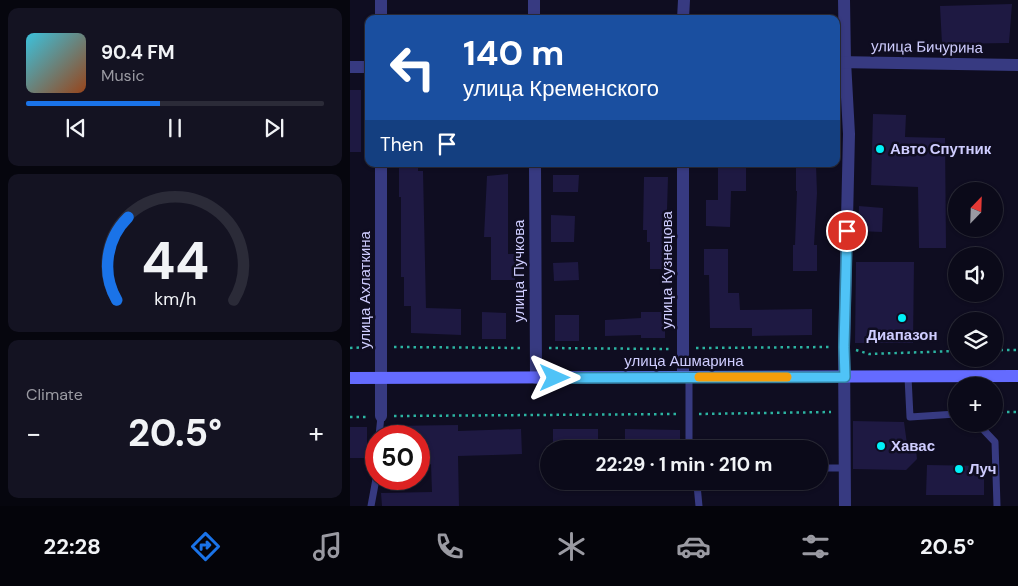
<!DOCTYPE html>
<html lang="en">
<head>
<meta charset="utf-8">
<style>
  :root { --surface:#0b0a19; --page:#141322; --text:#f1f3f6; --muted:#9a9aa2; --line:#2b2b38; --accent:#1a73e8 }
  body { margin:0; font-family:"DM Sans",sans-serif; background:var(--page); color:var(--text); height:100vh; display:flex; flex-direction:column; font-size:19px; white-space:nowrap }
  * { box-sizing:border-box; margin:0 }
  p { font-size:16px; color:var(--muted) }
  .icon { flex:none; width:28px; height:28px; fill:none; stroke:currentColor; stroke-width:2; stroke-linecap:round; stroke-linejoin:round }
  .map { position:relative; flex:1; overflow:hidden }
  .sheet { display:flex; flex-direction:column; gap:8px; padding:8px; background:#06060e; width:350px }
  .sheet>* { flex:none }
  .hud { position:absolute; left:15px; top:15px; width:475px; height:152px; border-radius:10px; box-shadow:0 1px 4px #0004,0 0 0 1px var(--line); background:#1a4fa0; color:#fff; overflow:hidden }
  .needle { width:32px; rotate:23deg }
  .buttons { position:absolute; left:598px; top:182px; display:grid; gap:10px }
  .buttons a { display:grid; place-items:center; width:55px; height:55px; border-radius:50%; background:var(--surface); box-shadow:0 1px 4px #0004,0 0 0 1px var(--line); font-size:25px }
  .speed { position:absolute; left:15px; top:425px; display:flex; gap:10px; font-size:25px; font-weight:700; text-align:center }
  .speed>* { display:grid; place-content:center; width:65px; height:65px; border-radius:50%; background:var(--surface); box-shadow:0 1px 4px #0004,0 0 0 1px var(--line); line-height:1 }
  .speed .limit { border:8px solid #d22; background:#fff; color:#111 }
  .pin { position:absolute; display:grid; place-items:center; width:42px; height:42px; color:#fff; margin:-21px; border:2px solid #fff; border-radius:50%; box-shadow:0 1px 5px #0007 }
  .me { position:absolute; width:55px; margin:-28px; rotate:90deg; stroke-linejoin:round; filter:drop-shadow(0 0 4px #0008) }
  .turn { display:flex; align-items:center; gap:18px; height:105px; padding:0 15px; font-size:22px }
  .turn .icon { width:65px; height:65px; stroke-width:2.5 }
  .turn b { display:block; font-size:35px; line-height:42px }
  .then { display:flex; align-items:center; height:48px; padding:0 15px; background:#0003; gap:10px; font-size:19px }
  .big { font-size:38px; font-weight:700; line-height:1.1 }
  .sheet .tile { flex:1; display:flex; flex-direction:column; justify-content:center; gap:8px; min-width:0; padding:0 18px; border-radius:10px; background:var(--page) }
  .sheet .dial { align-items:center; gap:0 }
  .dial svg { height:130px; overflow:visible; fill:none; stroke:var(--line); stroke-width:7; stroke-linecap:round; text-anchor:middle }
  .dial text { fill:var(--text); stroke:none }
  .song { display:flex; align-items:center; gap:15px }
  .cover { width:60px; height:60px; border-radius:8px; background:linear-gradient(135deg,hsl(190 70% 55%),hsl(20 70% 35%)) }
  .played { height:5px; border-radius:2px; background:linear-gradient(90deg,var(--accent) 45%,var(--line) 45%) }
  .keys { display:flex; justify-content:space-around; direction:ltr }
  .heat { display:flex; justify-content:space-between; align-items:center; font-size:28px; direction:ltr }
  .trip { position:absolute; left:190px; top:440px; width:288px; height:50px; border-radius:25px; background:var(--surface); box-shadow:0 1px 4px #0004,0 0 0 1px var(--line); font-weight:700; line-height:50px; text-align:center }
  .menu { display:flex; height:80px; justify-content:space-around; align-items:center; background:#04040a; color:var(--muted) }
  .menu .icon { width:35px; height:35px }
  .menu .current { color:var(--accent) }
  .menu b { font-size:22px; color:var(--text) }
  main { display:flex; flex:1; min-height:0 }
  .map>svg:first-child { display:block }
  .building { fill:#1e1942 }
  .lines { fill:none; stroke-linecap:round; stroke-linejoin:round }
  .path { stroke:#2cb4a2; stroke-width:2.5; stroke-dasharray:2.5 4; stroke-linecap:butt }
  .service { stroke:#373a81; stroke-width:7 }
  .minor { stroke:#373a81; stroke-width:12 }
  .secondary { stroke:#646bff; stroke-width:12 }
  .route-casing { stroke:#337fa1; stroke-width:12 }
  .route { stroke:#4fc3f7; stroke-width:9 }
  .slow { stroke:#f59e0b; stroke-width:9 }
  .poi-dot { fill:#00f1f8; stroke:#0f0d21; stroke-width:2 }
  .labels { text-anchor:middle; stroke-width:5; stroke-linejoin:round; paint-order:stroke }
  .street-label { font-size:15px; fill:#cfcdff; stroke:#0f0d21 }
  .poi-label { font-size:15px; font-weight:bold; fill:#cfcdff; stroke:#0f0d21; text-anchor:start }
</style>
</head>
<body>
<main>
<section class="sheet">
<div class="tile">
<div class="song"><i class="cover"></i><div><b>90.4 FM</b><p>Music</p></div></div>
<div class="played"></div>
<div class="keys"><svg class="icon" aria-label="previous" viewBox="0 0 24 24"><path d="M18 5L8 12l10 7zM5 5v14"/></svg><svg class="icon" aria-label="pause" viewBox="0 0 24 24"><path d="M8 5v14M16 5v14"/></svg><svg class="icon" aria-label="next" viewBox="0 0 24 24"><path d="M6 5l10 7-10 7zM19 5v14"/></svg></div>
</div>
<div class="tile dial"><svg viewBox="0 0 100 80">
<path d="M14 69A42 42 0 1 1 86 69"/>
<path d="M14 69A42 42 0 0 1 21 18" stroke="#1a73e8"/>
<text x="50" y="56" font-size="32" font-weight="700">44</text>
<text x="50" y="72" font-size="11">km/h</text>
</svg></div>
<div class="tile"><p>Climate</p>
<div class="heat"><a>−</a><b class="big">20.5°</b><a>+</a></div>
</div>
</section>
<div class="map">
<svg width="668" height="506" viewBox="0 0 668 506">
  <rect width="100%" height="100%" fill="#0f0d21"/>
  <g class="building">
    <polygon points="662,4 659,43 592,44 590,6"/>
    <rect x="0" y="90" width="11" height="62"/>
    <polygon points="523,114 556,115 555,137 595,138 596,248 569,248 568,187 521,185"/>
    <polygon points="49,164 68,164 68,171 73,171 76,308 111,309 111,335 61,333 61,306 54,306 54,277 51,277 51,197 49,197"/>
    <polygon points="368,164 396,164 396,191 381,191 380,227 356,226 356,200 368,200"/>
    <polygon points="446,165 466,165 467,193 464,245 467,245 467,271 443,271 443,245 445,245 447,191 446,191"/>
    <polygon points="158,174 158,254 165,254 165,280 141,280 141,237 134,237 137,176"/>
    <polygon points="203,175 229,175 228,192 203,192"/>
    <polygon points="294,177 318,177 316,243 321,243 320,269 300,269 300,242 297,242 297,230 293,230"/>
    <polygon points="509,206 533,208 532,232 508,231"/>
    <polygon points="201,215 225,216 224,242 201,242"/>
    <polygon points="354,249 378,249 378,293 389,293 390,310 462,309 462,335 402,336 402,328 360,328 359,275 354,275"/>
    <polygon points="228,262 229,280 204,281 203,263"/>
    <polygon points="506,262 564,262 563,343 505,343"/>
    <polygon points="132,312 156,313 156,339 132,339"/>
    <polygon points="291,312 315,312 315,338 291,338 291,335 255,336 255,320 291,318"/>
    <rect x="205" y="315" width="24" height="26"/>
    <polygon points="503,421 554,422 557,444 566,450 567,459 556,470 503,469"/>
    <polygon points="108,425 108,431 171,429 172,454 108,456 109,506 32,506 31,493 82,492 81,464 69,464 69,436 38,436 38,426"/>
    <rect x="0" y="427" width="17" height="31"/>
    <rect x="203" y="429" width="45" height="20"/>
    <polygon points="275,429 330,430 330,449 275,449"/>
    <polygon points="577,465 634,466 634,495 576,495"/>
  </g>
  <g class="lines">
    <g class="path">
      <polyline points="44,347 173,348"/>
      <polyline points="0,348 18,347"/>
      <polyline points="199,348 321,349"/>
      <polyline points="346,348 481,347"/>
      <polyline points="506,350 519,354 606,351"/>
      <polyline points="644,350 668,350"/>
      <polyline points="644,412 668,412"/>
      <polyline points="349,414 481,412"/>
      <polyline points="44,416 328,414"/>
      <polyline points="0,417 18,417"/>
    </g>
    <g class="service">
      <polyline points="339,377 339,449"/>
      <polyline points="558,377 560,417 606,414"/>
      <polyline points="628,424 645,442 647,506"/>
      <polyline points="29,436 31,416"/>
      <polyline points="469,468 495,468"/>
      <polyline points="339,481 339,484 347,485 349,506"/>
      <polyline points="21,506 26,479"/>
    </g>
    <g class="minor">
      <polyline points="31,0 31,19"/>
      <polyline points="184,0 184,19"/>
      <polyline points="494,0 495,61 499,134 494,347 495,506"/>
      <polyline points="333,19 334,0"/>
      <polyline points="486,62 668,65"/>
      <polyline points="0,67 19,67"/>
      <polyline points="185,164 186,378"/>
      <polyline points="333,377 333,164"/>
      <polyline points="31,416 31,164"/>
    </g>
    <polyline class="secondary" points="0,378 668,376"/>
  </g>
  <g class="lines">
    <g class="route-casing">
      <polyline id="route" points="205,378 495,377 494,347 497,231"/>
    </g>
    <use href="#route" class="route"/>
    <polyline class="slow" points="349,377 437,377"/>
  </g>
  <g class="poi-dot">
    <circle cx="530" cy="149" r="5"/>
    <circle cx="552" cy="318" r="5"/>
    <circle cx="531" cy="446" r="5"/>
    <circle cx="609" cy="469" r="5"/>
  </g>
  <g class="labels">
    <g class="street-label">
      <text transform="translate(577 47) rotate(1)" y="5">улица Бичурина</text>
      <text transform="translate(317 270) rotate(-90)" y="5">улица Кузнецова</text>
      <text transform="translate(169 271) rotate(-90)" y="5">улица Пучкова</text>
      <text transform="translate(15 290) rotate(-90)" y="5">улица Ахлаткина</text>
      <text x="334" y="366">улица Ашмарина</text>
    </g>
    <g class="poi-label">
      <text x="540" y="154">Авто Спутник</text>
      <text x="552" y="340" text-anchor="middle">Диапазон</text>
      <text x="541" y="451">Хавас</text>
      <text x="619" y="474">Луч</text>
    </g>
  </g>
</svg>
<div class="buttons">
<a><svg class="needle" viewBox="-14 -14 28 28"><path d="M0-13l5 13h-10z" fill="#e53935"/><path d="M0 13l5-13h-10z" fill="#9a9aa2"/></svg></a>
<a><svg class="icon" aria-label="sound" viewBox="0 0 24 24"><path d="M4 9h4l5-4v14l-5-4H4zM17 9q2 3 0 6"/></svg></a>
<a><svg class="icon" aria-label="layers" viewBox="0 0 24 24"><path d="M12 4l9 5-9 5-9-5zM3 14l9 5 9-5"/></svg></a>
<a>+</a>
</div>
<div class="speed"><div class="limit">50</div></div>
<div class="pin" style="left:497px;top:231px;background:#d93025"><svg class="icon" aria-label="arrive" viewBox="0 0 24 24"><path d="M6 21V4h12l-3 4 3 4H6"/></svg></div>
<svg class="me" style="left:205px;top:378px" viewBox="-20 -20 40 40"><path d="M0-17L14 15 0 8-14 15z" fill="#4fc3f7" stroke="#fff" stroke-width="4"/></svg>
<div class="trip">22:29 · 1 min · 210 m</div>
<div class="hud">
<div class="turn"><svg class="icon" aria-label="left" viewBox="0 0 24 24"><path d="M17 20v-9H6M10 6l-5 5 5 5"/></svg><div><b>140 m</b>улица Кременского</div></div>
<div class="then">Then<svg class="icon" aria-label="arrive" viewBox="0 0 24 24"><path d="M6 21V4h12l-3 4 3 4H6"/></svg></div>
</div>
</div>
</main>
<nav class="menu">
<b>22:28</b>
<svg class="icon current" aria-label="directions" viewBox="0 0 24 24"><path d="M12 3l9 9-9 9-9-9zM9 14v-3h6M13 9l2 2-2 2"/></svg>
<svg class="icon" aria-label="music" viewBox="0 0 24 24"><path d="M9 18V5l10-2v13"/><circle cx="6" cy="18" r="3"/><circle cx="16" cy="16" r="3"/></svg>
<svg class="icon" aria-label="phone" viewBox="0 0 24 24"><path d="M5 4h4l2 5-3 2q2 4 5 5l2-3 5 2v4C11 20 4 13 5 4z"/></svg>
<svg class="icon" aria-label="climate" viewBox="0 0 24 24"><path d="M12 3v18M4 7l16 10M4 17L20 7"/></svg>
<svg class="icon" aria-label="car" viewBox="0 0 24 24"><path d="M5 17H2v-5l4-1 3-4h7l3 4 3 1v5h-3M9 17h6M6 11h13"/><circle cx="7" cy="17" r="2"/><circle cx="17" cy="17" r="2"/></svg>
<svg class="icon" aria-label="filters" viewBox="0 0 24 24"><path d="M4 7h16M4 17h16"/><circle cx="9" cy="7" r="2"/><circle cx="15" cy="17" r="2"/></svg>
<b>20.5°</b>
</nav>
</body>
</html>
